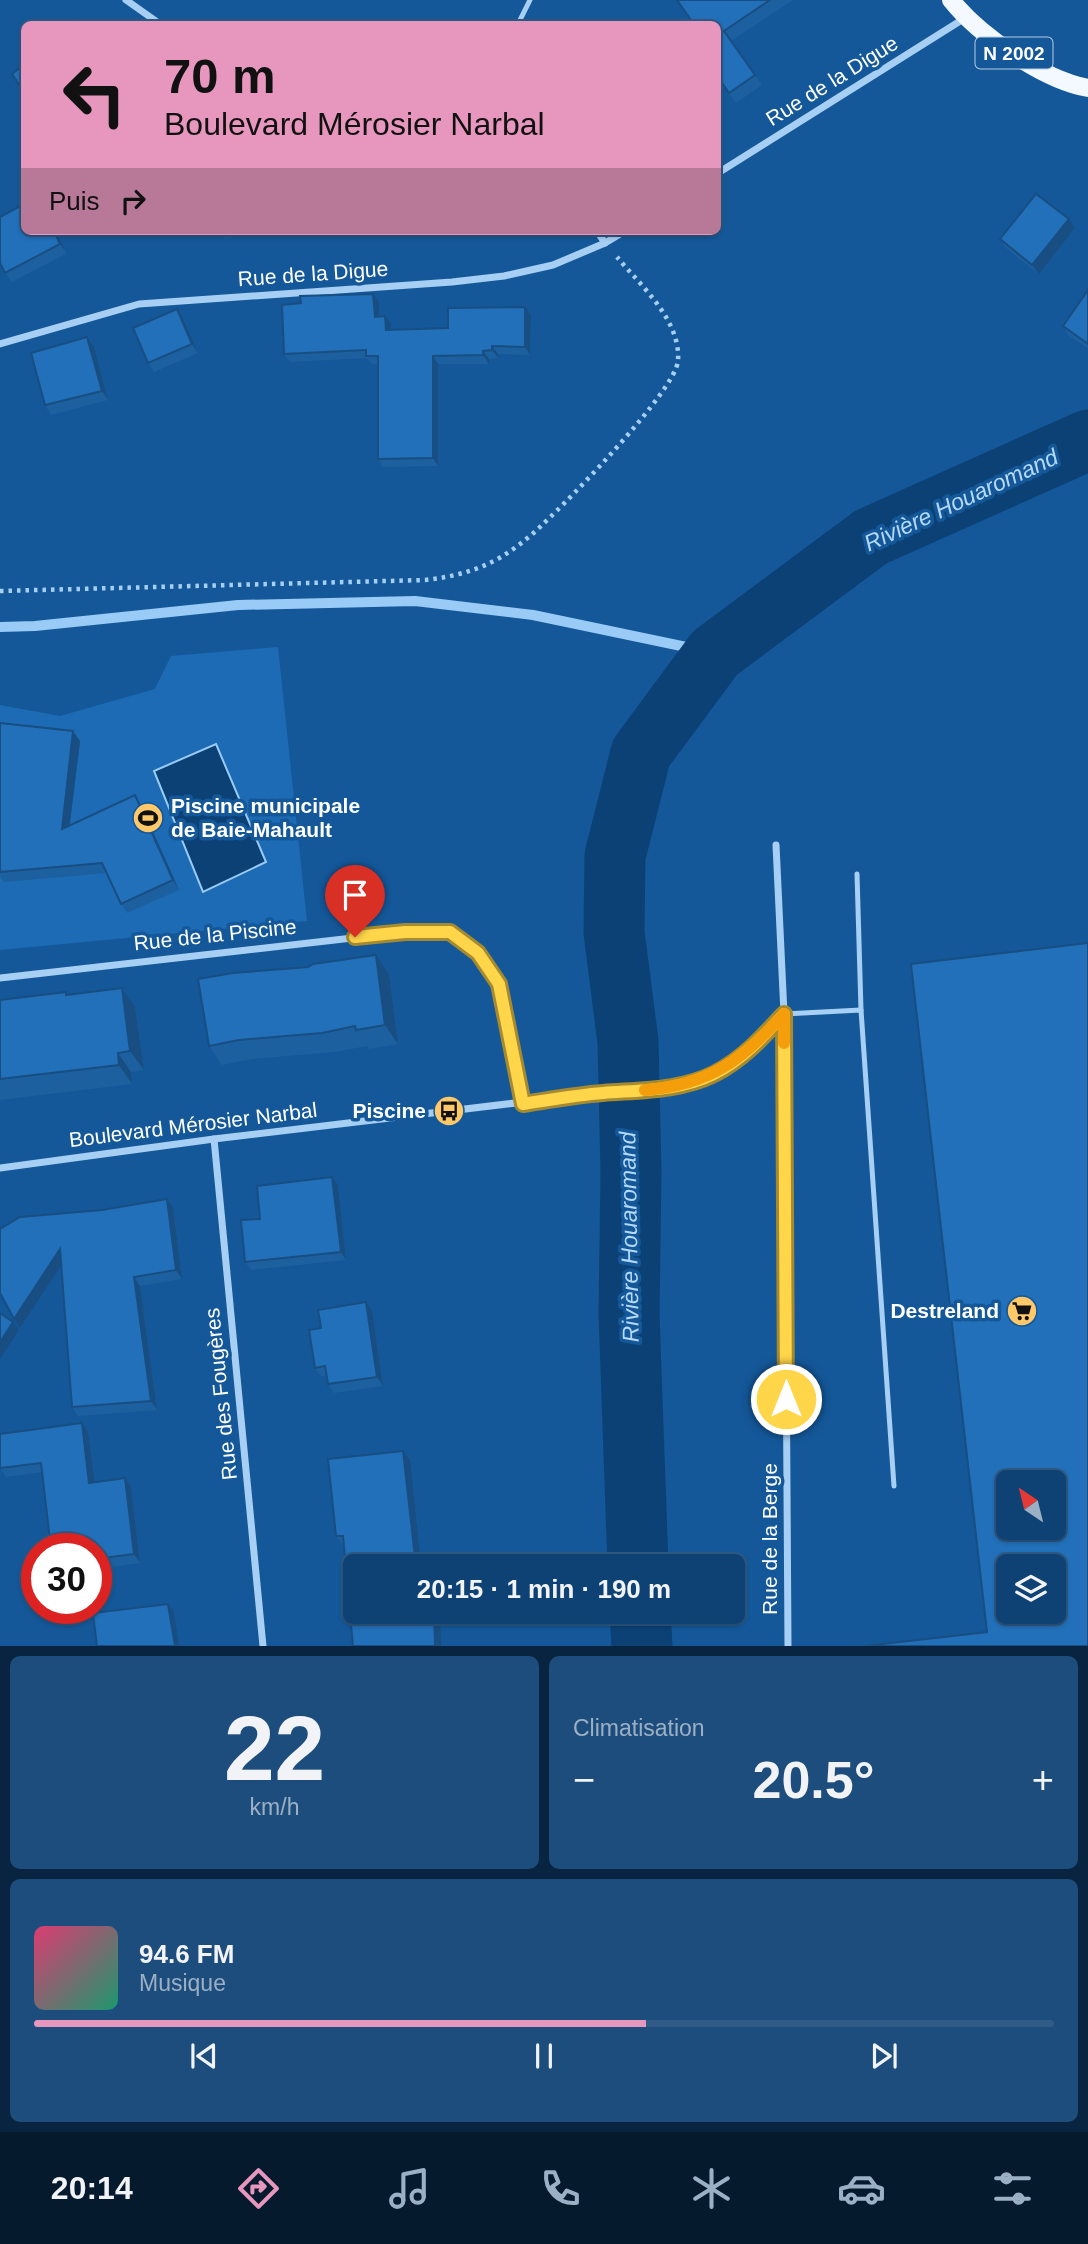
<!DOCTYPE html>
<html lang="fr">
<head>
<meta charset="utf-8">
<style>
  :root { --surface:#0f4274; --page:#1d4d7c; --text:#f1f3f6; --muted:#9bb0c5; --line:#2f5b86; --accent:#e797bd }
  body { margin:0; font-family:Arial,sans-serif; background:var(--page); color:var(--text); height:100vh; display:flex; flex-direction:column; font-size:26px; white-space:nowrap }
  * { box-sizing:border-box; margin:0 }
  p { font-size:23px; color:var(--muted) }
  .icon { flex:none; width:38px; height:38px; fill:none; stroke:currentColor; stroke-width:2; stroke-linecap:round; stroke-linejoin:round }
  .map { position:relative; height:1646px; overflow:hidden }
  .details { display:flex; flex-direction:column; gap:10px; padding:10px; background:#082440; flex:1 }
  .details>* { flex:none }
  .hud { position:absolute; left:21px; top:21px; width:700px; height:214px; border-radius:10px; box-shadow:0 2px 5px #0004,0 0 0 2px var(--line); background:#e797bd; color:#111; overflow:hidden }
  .needle { width:46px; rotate:325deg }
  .buttons { position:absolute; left:996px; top:1470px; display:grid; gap:14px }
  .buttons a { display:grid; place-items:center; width:70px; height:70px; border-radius:10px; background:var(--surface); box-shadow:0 2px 5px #0004,0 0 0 2px var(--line); font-size:35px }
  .speed { position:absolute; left:21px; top:1533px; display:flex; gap:14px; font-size:35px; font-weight:700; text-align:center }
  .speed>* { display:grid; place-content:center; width:91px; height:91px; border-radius:50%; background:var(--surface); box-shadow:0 2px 5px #0004,0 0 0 2px var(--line); line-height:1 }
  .speed .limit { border:10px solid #d22; background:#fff; color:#111 }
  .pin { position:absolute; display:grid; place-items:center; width:60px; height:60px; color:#fff; margin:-72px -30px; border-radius:50% 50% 50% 0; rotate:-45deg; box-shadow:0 0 7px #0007 }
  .pin .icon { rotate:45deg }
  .me { position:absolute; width:77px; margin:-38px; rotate:0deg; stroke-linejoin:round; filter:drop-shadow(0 0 5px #0008) }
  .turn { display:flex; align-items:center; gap:24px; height:147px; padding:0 28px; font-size:32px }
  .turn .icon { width:91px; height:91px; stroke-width:2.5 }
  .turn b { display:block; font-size:49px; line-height:60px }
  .then { display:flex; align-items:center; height:66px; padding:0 28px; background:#0003; gap:14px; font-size:26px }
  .big { font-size:52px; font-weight:700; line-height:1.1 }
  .details .widget { flex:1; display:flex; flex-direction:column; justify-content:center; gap:10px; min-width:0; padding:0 24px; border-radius:10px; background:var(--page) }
  .details .dial { align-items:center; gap:0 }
  .dial b { font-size:91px; line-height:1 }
  .song { display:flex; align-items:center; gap:21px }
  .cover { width:84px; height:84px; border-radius:10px; background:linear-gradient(135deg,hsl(340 70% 55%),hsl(160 70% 35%)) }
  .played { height:7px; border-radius:4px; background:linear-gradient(90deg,var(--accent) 60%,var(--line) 60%) }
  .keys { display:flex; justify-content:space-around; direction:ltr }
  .heat { display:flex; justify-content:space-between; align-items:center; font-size:38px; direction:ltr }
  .details .tiles { flex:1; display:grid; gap:10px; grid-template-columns:1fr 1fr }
  .widget:last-child { grid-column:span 2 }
  .trip { position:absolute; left:343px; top:1554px; width:402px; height:70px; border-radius:10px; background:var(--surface); box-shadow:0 2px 5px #0004,0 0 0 2px var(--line); font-weight:700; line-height:70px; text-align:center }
  .dock { display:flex; height:112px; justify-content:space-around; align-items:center; background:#061a2e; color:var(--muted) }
  .dock .icon { width:49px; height:49px }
  .dock .current { color:var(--accent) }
  .dock b { font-size:32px; color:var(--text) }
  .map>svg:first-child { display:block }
  .pitch { fill:#1c6bb4 }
  .water { fill:#0c4176; stroke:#99cbf6; stroke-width:2 }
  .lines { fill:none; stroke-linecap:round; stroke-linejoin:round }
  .stream { stroke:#99cbf6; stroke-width:10 }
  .river { stroke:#0c4176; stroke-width:61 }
  .path { stroke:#a7cff3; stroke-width:4.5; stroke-dasharray:3.5 5; stroke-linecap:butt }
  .service { stroke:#a7cff3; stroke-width:5 }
  .minor { stroke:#a7cff3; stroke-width:7 }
  .primary { stroke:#f3f9ff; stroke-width:18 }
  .wall { fill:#1d609f }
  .shaded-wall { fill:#184e82 }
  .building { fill:#2270b9; stroke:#184e82; stroke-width:2; fill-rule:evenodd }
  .route-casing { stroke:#a68a30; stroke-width:18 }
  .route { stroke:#ffd54a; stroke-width:12 }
  .slow { stroke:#f59e0b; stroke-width:12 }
  .labels { text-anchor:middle; stroke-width:7; stroke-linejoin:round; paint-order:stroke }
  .shield { fill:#14589a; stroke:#b8cde1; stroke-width:2 }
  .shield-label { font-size:19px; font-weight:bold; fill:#fff }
  .street-label { font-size:21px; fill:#fff; stroke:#14589a }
  .poi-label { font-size:21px; font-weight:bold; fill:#fff; stroke:#14589a; text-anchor:end }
  .water-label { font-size:23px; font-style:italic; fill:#b4d9f9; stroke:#14589a }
</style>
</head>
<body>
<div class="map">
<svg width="1088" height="1646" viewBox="0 0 1088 1646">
  <rect width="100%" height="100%" fill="#14589a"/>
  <polygon class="pitch" points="278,647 307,921 0,950 0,705 60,716 155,689 171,656"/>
  <polygon class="water" points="216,744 266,862 203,892 154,771"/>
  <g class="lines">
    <polyline class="stream" points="0,627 35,626 238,605 415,601 533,615 715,653"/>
    <g class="river">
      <polyline points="638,1566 629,1314 631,1172 628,1042 614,932 615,856 641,753 715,653 871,537 1088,440"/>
      <polyline points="640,1612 642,1646"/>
    </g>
    <path class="path" d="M0 591 425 580C452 577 477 571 501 557 516 548 530 537 543 524 569 500 675 391 678 361 681 320 641 286 617 257"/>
    <g class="service">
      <polyline points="518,24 530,0"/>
      <polyline points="857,874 861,1010"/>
      <polyline points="784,1014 861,1010 894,1486"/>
    </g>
    <g class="minor">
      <polyline points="126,0 160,24"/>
      <polyline points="718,173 965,18"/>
      <polyline points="597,231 605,243"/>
      <polyline points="0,344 139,304 452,282 504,276 553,265 605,243 625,231"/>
      <polyline points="776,845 784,1014 788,1646"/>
      <polyline points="0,978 405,932 450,932 478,953 499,984 523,1104"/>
      <polyline points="214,1139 263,1646"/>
      <polyline points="0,1168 214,1139 599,1093 668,1088 696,1081 728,1066 764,1036 784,1014"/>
    </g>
    <path class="primary" d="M951 0C979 35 1043 80 1088 88"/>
  </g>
  <g class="wall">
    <polygon points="677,0 793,0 731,41 762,85 736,103 724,87 718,91 718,24 693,23"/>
    <polygon points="1075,228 1039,274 1006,248 1000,239"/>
    <polygon points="24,231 55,231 67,253 12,282 5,273"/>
    <polygon points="220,231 269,231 225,239"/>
    <polygon points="448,231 478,231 478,234 452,237"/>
    <polygon points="1088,290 1088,348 1069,336 1063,326"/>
    <polygon points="373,294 379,302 380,316 385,316 391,324 391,329 448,328 525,307 531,315 530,355 498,354 498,358 489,359 489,364 438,364 438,466 383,467 378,459 378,364 372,364 367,358 290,362 284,354 301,303"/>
    <polygon points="177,309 183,318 198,353 154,372 148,363"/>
    <polygon points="87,337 94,347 108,400 51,415 45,405"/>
    <polygon points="0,723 73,731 80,741 70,825 141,805 179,890 127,913 121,904 107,873 4,882 0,876"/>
    <polygon points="376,955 389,974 398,1044 369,1049 367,1046 335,1052 252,1059 222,1065 209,1046 308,967"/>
    <polygon points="122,988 135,1007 144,1070 131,1072 132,1084 0,1100 0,1000 66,992 68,995"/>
    <polygon points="338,1185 346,1260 251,1270 245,1262 260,1219"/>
    <polygon points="167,1199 173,1208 182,1279 140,1286 157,1410 78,1416 72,1407 61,1265 20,1328 14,1319 102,1210"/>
    <polygon points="372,1311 383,1386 334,1393 328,1384 326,1376 321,1376 315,1368 321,1328"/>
    <polygon points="88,1432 95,1482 131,1487 140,1563 96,1569 96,1549 42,1472 6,1477 0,1468"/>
    <polygon points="410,1460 343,1545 336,1536"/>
  </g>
  <g class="shaded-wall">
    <polygon points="1069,219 1075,228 1039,274 1032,265"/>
    <polygon points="54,231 55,231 67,253 60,244"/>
    <polygon points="373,294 379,302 380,325 375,317"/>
    <polygon points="525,307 531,315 530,355 525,347"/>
    <polygon points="177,309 183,318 198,353 192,344"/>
    <polygon points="385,316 391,324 391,338 386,330"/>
    <polygon points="87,337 94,347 108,400 102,391"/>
    <polygon points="492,346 498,354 498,358 492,350"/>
    <polygon points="483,351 489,359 489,364 483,355"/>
    <polygon points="433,356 438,364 438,466 433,458"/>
    <polygon points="73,731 80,741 68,838 62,829"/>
    <polygon points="135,795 141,805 179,890 173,880"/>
    <polygon points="376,955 389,974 398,1044 385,1025"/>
    <polygon points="122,988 135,1007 144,1070 130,1051"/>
    <polygon points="118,1053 131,1072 132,1084 119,1065"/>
    <polygon points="332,1177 338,1185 346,1260 341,1252"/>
    <polygon points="167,1199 173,1208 182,1279 176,1270"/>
    <polygon points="60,1249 66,1258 20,1328 14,1319"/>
    <polygon points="134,1277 140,1286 157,1410 151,1401"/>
    <polygon points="366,1302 372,1311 383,1386 377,1377"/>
    <polygon points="13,1322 19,1330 0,1359 0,1342"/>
    <polygon points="82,1423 88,1432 96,1492 89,1483"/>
    <polygon points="403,1451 410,1460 421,1566 416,1566"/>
    <polygon points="125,1478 131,1487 140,1563 134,1554"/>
    <polygon points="168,1604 174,1612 179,1646 175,1646"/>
    <polygon points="434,1612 440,1612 441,1646 435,1646"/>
  </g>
  <g class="building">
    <polygon points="677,0 770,0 724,31 755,75 729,93 718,77 718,24 690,24 693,23"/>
    <polygon points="77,20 81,24 70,24"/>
    <polygon points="24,65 24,92 12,74"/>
    <polygon points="1036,194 1069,219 1032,265 1000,239"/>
    <polygon points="24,204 24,231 54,231 60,244 5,273 0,263 0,217"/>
    <polygon points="1088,290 1088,344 1063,326"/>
    <polygon points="373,294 375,317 385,316 386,330 448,328 448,308 525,307 525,347 492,346 492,350 483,351 483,355 433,356 433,458 378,459 378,356 366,356 366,350 284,354 282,305 301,303 300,296"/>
    <polygon points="177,309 192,344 148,363 133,328"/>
    <polygon points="87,337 102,391 45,405 31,353"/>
    <polygon points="0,723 73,731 62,829 135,795 173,880 121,904 102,863 0,872"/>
    <path d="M1088 943V1646H865L987 1632 911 964ZM1008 1482H1054V1528H1008ZM1008 1566H1054V1612H1008Z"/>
    <polygon points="376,955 385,1025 356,1030 355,1026 322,1033 239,1040 209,1046 198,979 233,973 308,967 313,964"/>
    <polygon points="122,988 130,1051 118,1053 119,1065 0,1079 0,1000 66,992 66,995"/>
    <polygon points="332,1177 341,1252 245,1262 241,1220 260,1219 257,1186"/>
    <polygon points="167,1199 176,1270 134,1277 151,1401 72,1407 60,1249 14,1319 0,1293 0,1229 20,1217 102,1210"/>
    <polygon points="366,1302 377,1377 328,1384 325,1366 315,1368 309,1330 321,1328 318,1310"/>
    <polygon points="0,1313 13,1322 0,1342"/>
    <polygon points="82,1423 89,1483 125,1478 134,1554 96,1559 96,1549 51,1549 41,1463 0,1468 0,1434"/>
    <polygon points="403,1451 416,1566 355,1566 355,1612 434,1612 435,1646 353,1646 343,1536 336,1536 328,1459"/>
    <polygon points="168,1604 175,1646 97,1646 93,1613"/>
  </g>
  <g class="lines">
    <g class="route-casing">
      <path id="route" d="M355 937 405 932H450L478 953 499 984 523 1104C549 1100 576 1095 603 1093 640 1090 680 1091 714 1074 742 1060 763 1037 784 1014L786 1399"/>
    </g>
    <use href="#route" class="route"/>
    <path class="slow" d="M645 1090C709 1085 742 1060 784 1014V1043"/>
  </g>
  <defs>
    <g id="stadium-disc" transform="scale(1.575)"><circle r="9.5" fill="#ffc969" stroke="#14589a"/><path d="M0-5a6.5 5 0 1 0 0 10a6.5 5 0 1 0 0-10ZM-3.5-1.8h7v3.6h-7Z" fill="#111"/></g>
    <g id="bus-disc" transform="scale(1.575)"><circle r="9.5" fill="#ffc969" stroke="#14589a"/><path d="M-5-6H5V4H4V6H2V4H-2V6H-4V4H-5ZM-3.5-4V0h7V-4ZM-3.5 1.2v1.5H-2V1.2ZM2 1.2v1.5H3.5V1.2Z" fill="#111"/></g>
    <g id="supermarket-disc" transform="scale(1.575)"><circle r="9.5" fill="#ffc969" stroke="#14589a"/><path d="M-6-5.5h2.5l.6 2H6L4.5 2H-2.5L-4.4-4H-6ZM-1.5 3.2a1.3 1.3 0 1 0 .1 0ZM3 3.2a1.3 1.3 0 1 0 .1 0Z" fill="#111"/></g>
  </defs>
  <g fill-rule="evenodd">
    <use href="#stadium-disc" x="148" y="818"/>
    <use href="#bus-disc" x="449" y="1111"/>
    <use href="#supermarket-disc" x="1022" y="1311"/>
  </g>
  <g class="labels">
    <rect class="shield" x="975.5" y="37.5" width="77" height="31" rx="5"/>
    <g class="shield-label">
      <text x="1014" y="60">N 2002</text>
    </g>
    <g class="street-label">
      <text transform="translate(832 81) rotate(-32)" y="7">Rue de la Digue</text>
      <text transform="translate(313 274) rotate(-4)" y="7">Rue de la Digue</text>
      <text transform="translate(215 935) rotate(-6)" y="7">Rue de la Piscine</text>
      <text transform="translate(193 1125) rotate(-7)" y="7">Boulevard Mérosier Narbal</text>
      <text transform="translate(221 1394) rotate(-96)" y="7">Rue des Fougères</text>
      <text transform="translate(770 1539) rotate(-90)" y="7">Rue de la Berge</text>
    </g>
    <g class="poi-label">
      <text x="171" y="813" text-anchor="start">Piscine municipale<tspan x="171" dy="24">de Baie-Mahault</tspan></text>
      <text x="426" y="1118">Piscine</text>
      <text x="999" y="1318">Destreland</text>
    </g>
    <g class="water-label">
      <text transform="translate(961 500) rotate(-25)" y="8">Rivière Houaromand</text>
      <text transform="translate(629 1237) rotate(-91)" y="8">Rivière Houaromand</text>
    </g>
  </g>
</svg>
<div class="buttons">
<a><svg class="needle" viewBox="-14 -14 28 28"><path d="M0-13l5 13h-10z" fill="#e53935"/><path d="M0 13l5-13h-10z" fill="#9bb0c5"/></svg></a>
<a><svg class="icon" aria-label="layers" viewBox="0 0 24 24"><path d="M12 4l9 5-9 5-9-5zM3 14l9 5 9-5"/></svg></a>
</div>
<div class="speed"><div class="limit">30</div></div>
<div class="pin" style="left:355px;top:937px;background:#d93025"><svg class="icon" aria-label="arrive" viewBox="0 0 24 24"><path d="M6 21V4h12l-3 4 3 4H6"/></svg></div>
<svg class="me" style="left:786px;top:1399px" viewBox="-20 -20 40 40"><circle r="17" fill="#ffd54a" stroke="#fff" stroke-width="3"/><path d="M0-11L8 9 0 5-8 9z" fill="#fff"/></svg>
<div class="trip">20:15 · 1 min · 190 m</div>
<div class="hud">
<div class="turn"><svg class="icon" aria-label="left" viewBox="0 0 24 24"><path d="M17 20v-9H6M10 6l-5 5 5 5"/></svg><div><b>70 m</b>Boulevard Mérosier Narbal</div></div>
<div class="then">Puis<svg class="icon" aria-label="right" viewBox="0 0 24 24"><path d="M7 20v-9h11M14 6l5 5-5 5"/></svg></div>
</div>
</div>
<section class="details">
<div class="tiles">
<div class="widget dial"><b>22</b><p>km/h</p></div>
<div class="widget"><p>Climatisation</p>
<div class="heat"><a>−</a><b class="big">20.5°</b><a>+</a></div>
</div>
<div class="widget">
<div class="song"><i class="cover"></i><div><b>94.6 FM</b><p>Musique</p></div></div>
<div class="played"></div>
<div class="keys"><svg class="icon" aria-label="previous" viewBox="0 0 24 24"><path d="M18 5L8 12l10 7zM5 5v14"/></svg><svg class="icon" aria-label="pause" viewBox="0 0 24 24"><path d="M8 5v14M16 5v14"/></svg><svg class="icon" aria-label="next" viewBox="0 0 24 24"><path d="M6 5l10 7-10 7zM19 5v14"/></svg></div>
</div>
</div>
</section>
<nav class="dock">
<b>20:14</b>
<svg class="icon current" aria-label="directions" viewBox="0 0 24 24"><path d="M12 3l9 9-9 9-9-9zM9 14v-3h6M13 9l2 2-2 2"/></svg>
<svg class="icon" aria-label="music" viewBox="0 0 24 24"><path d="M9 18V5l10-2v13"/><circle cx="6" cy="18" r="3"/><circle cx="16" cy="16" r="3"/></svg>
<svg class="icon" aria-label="phone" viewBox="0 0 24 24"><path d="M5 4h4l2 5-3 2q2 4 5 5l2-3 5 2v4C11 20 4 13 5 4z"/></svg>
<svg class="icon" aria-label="climate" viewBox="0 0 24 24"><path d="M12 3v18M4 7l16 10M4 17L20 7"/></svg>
<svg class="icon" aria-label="car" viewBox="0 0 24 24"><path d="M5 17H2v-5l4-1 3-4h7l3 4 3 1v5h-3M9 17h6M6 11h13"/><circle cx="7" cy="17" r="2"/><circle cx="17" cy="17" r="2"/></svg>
<svg class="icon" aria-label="filters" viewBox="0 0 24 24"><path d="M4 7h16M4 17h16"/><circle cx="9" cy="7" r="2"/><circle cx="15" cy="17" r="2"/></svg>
</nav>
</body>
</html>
